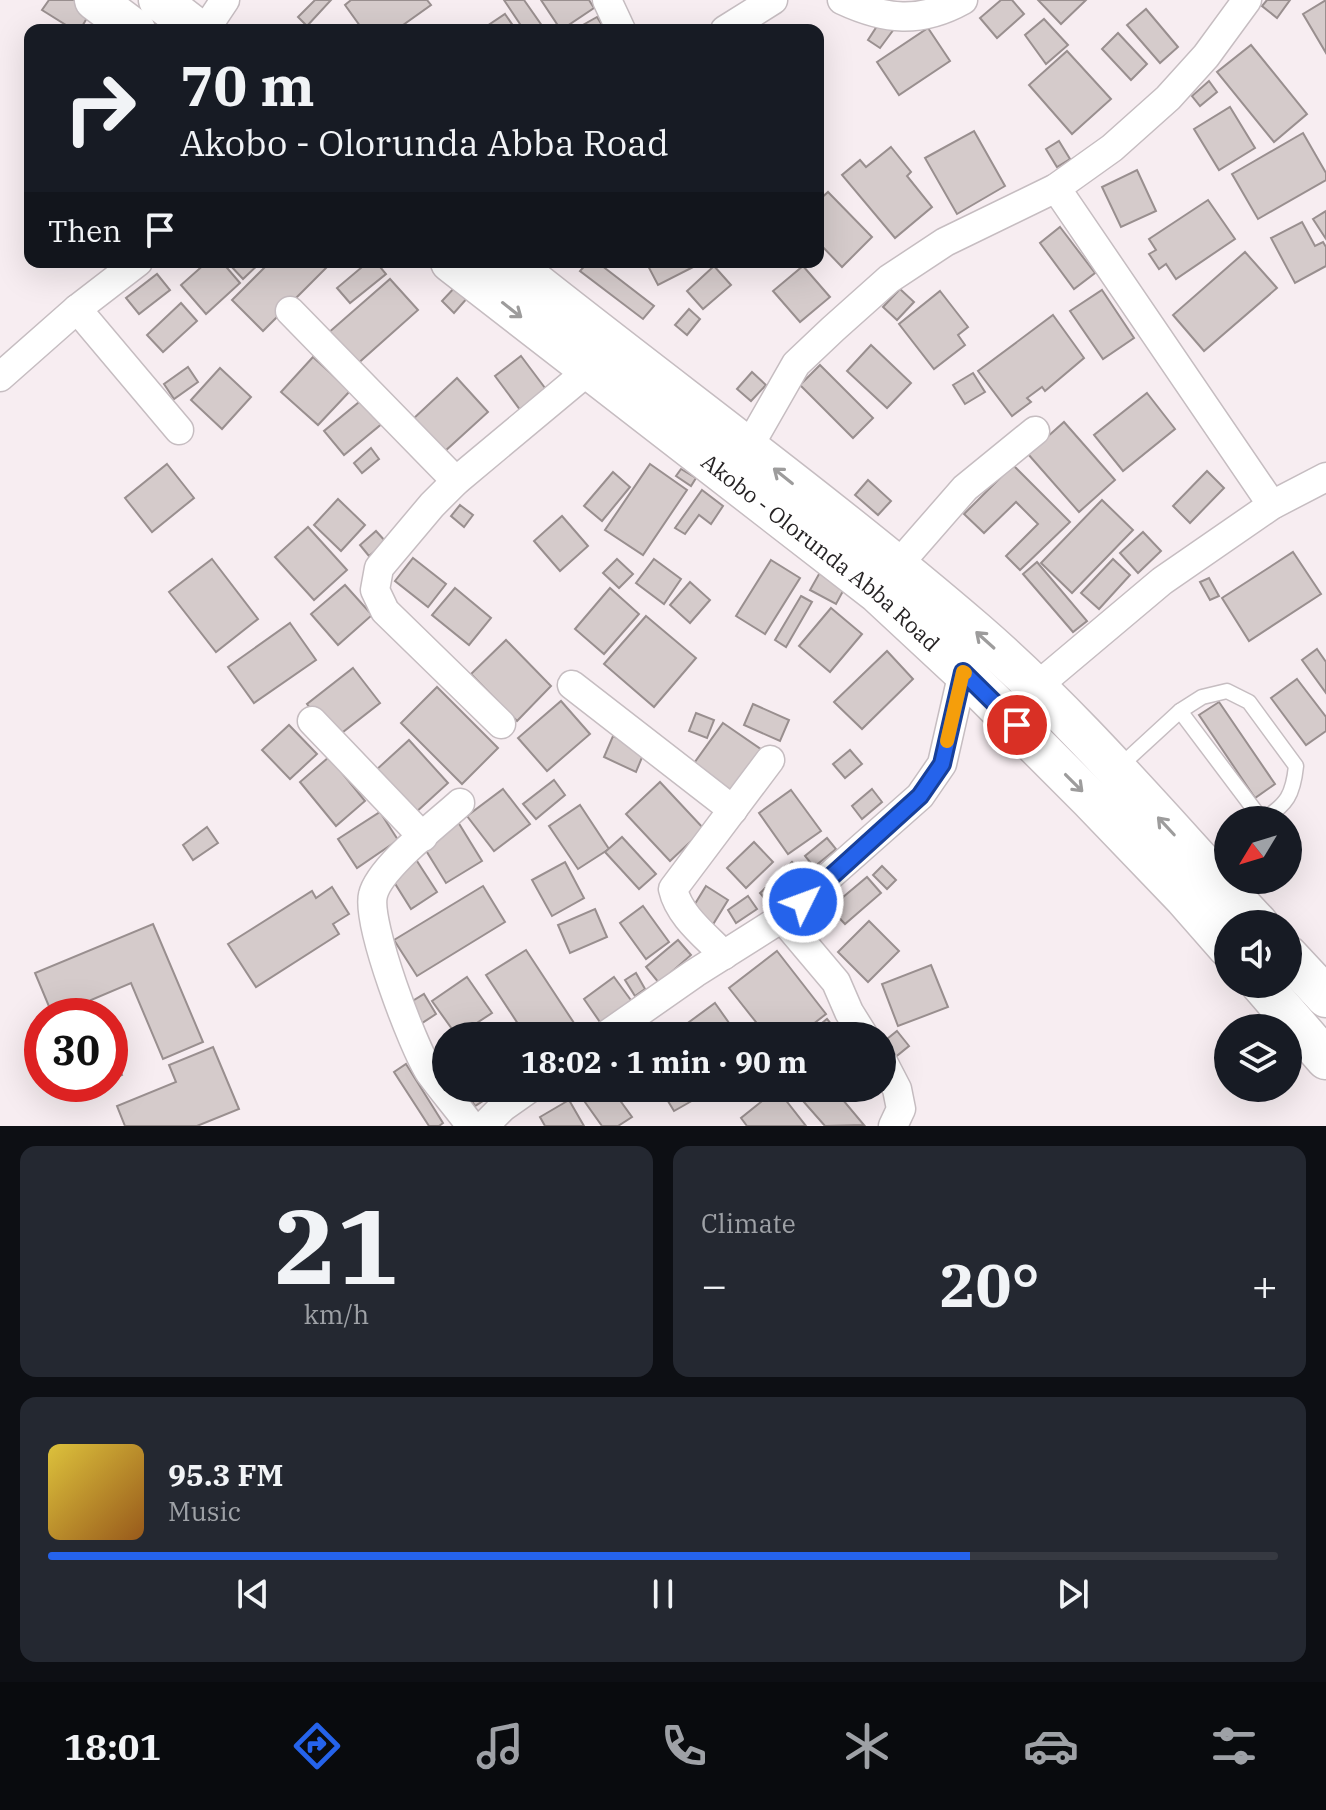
<!DOCTYPE html>
<html lang="en">
<head>
<meta charset="utf-8">
<style>
  :root { --surface:#171b24; --page:#242831; --text:#f1f3f6; --muted:#9ea1a6; --line:#363941; --accent:#2563eb }
  body { margin:0; font-family:"IBM Plex Serif",serif; background:var(--page); color:var(--text); height:100vh; display:flex; flex-direction:column; font-size:30px; white-space:nowrap }
  * { box-sizing:border-box; margin:0 }
  p { font-size:26px; color:var(--muted) }
  .icon { flex:none; width:44px; height:44px; fill:none; stroke:currentColor; stroke-width:2; stroke-linecap:round; stroke-linejoin:round }
  .map { position:relative; height:1126px; overflow:hidden }
  .details { display:flex; flex-direction:column; gap:20px; padding:20px; background:#0d0f14; flex:1 }
  .details>* { flex:none }
  .hud { position:absolute; left:24px; top:24px; width:800px; height:244px; border-radius:16px; box-shadow:0 8px 32px #0002; background:#171b24; color:var(--text); overflow:hidden }
  .needle { width:52px; rotate:232deg }
  .buttons { position:absolute; left:1214px; top:806px; display:grid; gap:16px }
  .buttons a { display:grid; place-items:center; width:88px; height:88px; border-radius:50%; background:var(--surface); box-shadow:0 8px 32px #0002; font-size:40px }
  .speed { position:absolute; left:24px; top:998px; display:flex; gap:16px; font-size:40px; font-weight:700; text-align:center }
  .speed>* { display:grid; place-content:center; width:104px; height:104px; border-radius:50%; background:var(--surface); box-shadow:0 8px 32px #0002; line-height:1 }
  .speed .limit { border:12px solid #d22; background:#fff; color:#111 }
  .pin { position:absolute; display:grid; place-items:center; width:68px; height:68px; color:#fff; margin:-34px; border:4px solid #fff; border-radius:50%; box-shadow:0 2px 8px #0007 }
  .me { position:absolute; width:88px; margin:-44px; rotate:48deg; stroke-linejoin:round; filter:drop-shadow(0 0 6px #0008) }
  .turn { display:flex; align-items:center; gap:28px; height:168px; padding:0 24px; font-size:36px }
  .turn .icon { width:104px; height:104px; stroke-width:2.5 }
  .turn b { display:block; font-size:56px; line-height:68px }
  .then { display:flex; align-items:center; height:76px; padding:0 24px; background:#0003; gap:16px; font-size:30px }
  .big { font-size:60px; font-weight:800; line-height:1.1 }
  .details .card { flex:1; display:flex; flex-direction:column; justify-content:center; gap:12px; min-width:0; padding:0 28px; border-radius:16px; background:var(--page) }
  .details .dial { align-items:center; gap:0 }
  .dial b { font-size:104px; line-height:1 }
  .song { display:flex; align-items:center; gap:24px }
  .cover { width:96px; height:96px; border-radius:12px; background:linear-gradient(135deg,hsl(50 70% 55%),hsl(30 70% 35%)) }
  .played { height:8px; border-radius:4px; background:linear-gradient(90deg,var(--accent) 75%,var(--line) 75%) }
  .keys { display:flex; justify-content:space-around; direction:ltr }
  .heat { display:flex; justify-content:space-between; align-items:center; font-size:44px; direction:ltr }
  .details .tiles { flex:1; display:grid; gap:20px; grid-template-columns:1fr 1fr }
  .card:last-child { grid-column:span 2 }
  .trip { position:absolute; left:432px; top:1022px; width:464px; height:80px; border-radius:40px; background:var(--surface); box-shadow:0 8px 32px #0002; font-weight:800; line-height:80px; text-align:center }
  .tabs { display:flex; height:128px; justify-content:space-around; align-items:center; background:#090b0e; color:var(--muted) }
  .tabs .icon { width:56px; height:56px }
  .tabs .active { color:var(--accent) }
  .tabs b { font-size:36px; color:var(--text) }
  .map>svg:first-child { display:block }
  .building { fill:#d5cbcb; stroke:#998f8f; stroke-width:2 }
  .lines { fill:none; stroke-linecap:round; stroke-linejoin:round }
  .service-casing { stroke:#c6bdc1; stroke-width:17 }
  .minor-casing { stroke:#c6bdc1; stroke-width:31 }
  .secondary-casing { stroke:#c6bdc1; stroke-width:43 }
  .service { stroke:#fff; stroke-width:14 }
  .minor { stroke:#fff; stroke-width:28 }
  .secondary { stroke:#fff; stroke-width:40 }
  .oneway { stroke:#9d9c9c }
  .route-casing { stroke:#184099; stroke-width:20 }
  .route { stroke:#2563eb; stroke-width:14 }
  .slow { stroke:#f59e0b; stroke-width:14 }
  .labels { text-anchor:middle; stroke-width:6; stroke-linejoin:round; paint-order:stroke }
  .street-label { font-size:22px; fill:#262324; stroke:#fff }
</style>
</head>
<body>
<div class="map">
<svg width="1326" height="1126" viewBox="0 0 1326 1126">
  <rect width="100%" height="100%" fill="#f7edf1"/>
  <g class="building">
    <polygon points="49,0 74,0 91,11 80,30 74,30 42,10"/>
    <polygon points="315,0 331,0 307,26 298,17"/>
    <polygon points="351,0 427,0 431,5 396,30 363,30 345,5"/>
    <polygon points="504,0 524,0 545,30 524,30"/>
    <polygon points="541,0 589,0 594,8 561,30"/>
    <polygon points="1001,0 1012,0 1024,14 997,38 980,18"/>
    <polygon points="1038,0 1086,0 1061,24"/>
    <polygon points="1267,0 1290,0 1277,18 1262,6"/>
    <polygon points="1326,0 1326,53 1303,14"/>
    <polygon points="1146,9 1178,47 1160,63 1127,25"/>
    <polygon points="505,14 516,30 481,30"/>
    <polygon points="597,17 605,30 574,30"/>
    <polygon points="1044,19 1068,45 1046,64 1025,35"/>
    <polygon points="881,20 894,29 880,48 868,40"/>
    <polygon points="928,28 950,61 899,95 877,62"/>
    <polygon points="1118,33 1147,64 1131,80 1102,49"/>
    <polygon points="1251,45 1307,114 1274,142 1217,72"/>
    <polygon points="1067,51 1111,99 1072,134 1029,85"/>
    <polygon points="1209,81 1217,92 1200,106 1192,96"/>
    <polygon points="1230,107 1255,148 1219,170 1194,129"/>
    <polygon points="974,131 1005,186 957,214 925,158"/>
    <polygon points="1303,133 1326,173 1326,180 1258,219 1232,174"/>
    <polygon points="1059,141 1070,159 1057,167 1046,149"/>
    <polygon points="891,147 911,172 907,176 932,207 895,238 842,175 860,160 866,167"/>
    <polygon points="1137,170 1156,211 1121,227 1102,187"/>
    <polygon points="828,192 872,237 842,267 818,242 818,201"/>
    <polygon points="1208,200 1235,239 1176,279 1166,264 1159,269 1149,254 1156,250 1149,239"/>
    <polygon points="1326,211 1326,239 1313,219"/>
    <polygon points="1302,222 1315,246 1323,242 1326,247 1326,266 1295,283 1271,238"/>
    <polygon points="1060,227 1095,273 1074,289 1040,243"/>
    <polygon points="1245,252 1277,288 1204,351 1173,315"/>
    <polygon points="207,262 222,262 240,283 206,314 181,285"/>
    <polygon points="231,262 261,262 243,279 229,264"/>
    <polygon points="270,262 332,262 263,331 232,300"/>
    <polygon points="368,262 376,262 386,274 350,303 337,288"/>
    <polygon points="588,262 597,262 654,306 643,319 580,271"/>
    <polygon points="646,262 703,262 658,285"/>
    <polygon points="714,266 731,285 703,309 687,291"/>
    <polygon points="803,266 830,297 800,322 773,291"/>
    <polygon points="157,274 170,290 139,314 126,298"/>
    <polygon points="390,279 418,310 355,366 327,334"/>
    <polygon points="457,285 469,296 454,313 442,301"/>
    <polygon points="900,289 914,302 897,320 883,307"/>
    <polygon points="1102,290 1134,338 1103,359 1070,311"/>
    <polygon points="940,291 968,327 958,335 965,345 934,369 899,324"/>
    <polygon points="181,303 197,321 163,352 147,335"/>
    <polygon points="689,309 700,319 687,335 675,325"/>
    <polygon points="1053,315 1084,358 1045,391 1042,387 1027,398 1031,402 1012,416 978,371"/>
    <polygon points="871,345 911,383 887,408 847,371"/>
    <polygon points="521,356 548,392 521,411 495,376"/>
    <polygon points="313,357 350,391 318,425 281,392"/>
    <polygon points="820,365 873,418 853,438 800,385"/>
    <polygon points="188,367 198,382 174,399 164,384"/>
    <polygon points="220,368 251,397 222,429 191,400"/>
    <polygon points="752,372 766,385 751,401 737,389"/>
    <polygon points="973,373 985,392 965,404 953,385"/>
    <polygon points="457,378 488,412 444,452 413,419"/>
    <polygon points="1147,393 1175,429 1123,471 1094,435"/>
    <polygon points="364,398 384,422 344,455 324,431"/>
    <polygon points="1064,422 1115,480 1079,512 1028,454"/>
    <polygon points="371,448 379,459 362,473 354,463"/>
    <polygon points="167,464 194,498 152,532 125,498"/>
    <polygon points="650,464 687,490 643,555 605,530"/>
    <polygon points="1013,465 1070,522 1020,570 1006,556 1038,524 1016,502 984,533 964,514"/>
    <polygon points="681,469 696,478 691,486 676,476"/>
    <polygon points="1207,471 1224,488 1190,523 1173,506"/>
    <polygon points="613,472 630,487 602,521 584,506"/>
    <polygon points="868,480 891,501 878,515 855,495"/>
    <polygon points="702,490 723,506 711,524 699,515 685,534 675,528"/>
    <polygon points="338,499 365,525 341,551 314,525"/>
    <polygon points="1102,500 1133,530 1072,593 1041,563"/>
    <polygon points="460,505 473,515 464,527 451,516"/>
    <polygon points="562,516 588,546 560,571 534,541"/>
    <polygon points="308,527 347,570 314,600 275,557"/>
    <polygon points="376,531 386,542 369,556 360,545"/>
    <polygon points="1143,532 1161,551 1138,573 1120,553"/>
    <polygon points="1293,552 1321,594 1249,641 1222,598"/>
    <polygon points="413,558 446,584 428,607 395,581"/>
    <polygon points="212,559 258,619 216,652 169,592"/>
    <polygon points="617,559 633,574 619,588 603,573"/>
    <polygon points="654,559 681,579 664,604 636,583"/>
    <polygon points="1113,559 1130,575 1099,609 1081,593"/>
    <polygon points="771,560 800,578 765,634 736,616"/>
    <polygon points="1037,562 1087,621 1073,632 1023,574"/>
    <polygon points="823,567 849,580 836,604 810,590"/>
    <polygon points="1209,578 1219,596 1210,600 1200,582"/>
    <polygon points="690,582 710,600 690,623 670,605"/>
    <polygon points="345,585 372,615 338,645 311,614"/>
    <polygon points="455,588 491,618 469,645 432,615"/>
    <polygon points="610,588 639,614 604,654 575,629"/>
    <polygon points="801,596 812,602 786,647 775,640"/>
    <polygon points="831,608 862,634 830,672 799,646"/>
    <polygon points="646,616 696,658 654,707 604,664"/>
    <polygon points="290,623 316,660 254,703 228,667"/>
    <polygon points="506,640 551,686 517,721 471,674"/>
    <polygon points="1317,649 1326,662 1326,693 1302,660"/>
    <polygon points="887,651 913,679 862,729 834,702"/>
    <polygon points="353,668 380,703 334,739 307,704"/>
    <polygon points="1297,679 1326,717 1326,731 1306,745 1271,698"/>
    <polygon points="437,687 498,748 462,784 401,723"/>
    <polygon points="561,701 590,734 547,771 518,738"/>
    <polygon points="1219,702 1275,784 1255,798 1199,715"/>
    <polygon points="753,704 789,720 780,741 744,725"/>
    <polygon points="696,713 714,720 707,738 689,731"/>
    <polygon points="723,723 765,752 734,795 692,766"/>
    <polygon points="289,725 317,754 290,779 262,750"/>
    <polygon points="613,736 645,750 636,772 604,757"/>
    <polygon points="409,740 448,783 414,814 375,771"/>
    <polygon points="850,750 862,764 845,778 833,764"/>
    <polygon points="329,757 365,801 336,826 300,782"/>
    <polygon points="554,780 565,795 536,819 523,804"/>
    <polygon points="660,782 704,829 670,861 626,814"/>
    <polygon points="503,789 530,824 494,851 467,816"/>
    <polygon points="872,789 882,802 862,819 852,806"/>
    <polygon points="791,790 821,831 788,854 759,813"/>
    <polygon points="580,805 609,849 578,869 549,826"/>
    <polygon points="380,812 398,840 357,868 338,839"/>
    <polygon points="458,822 482,861 446,883 422,844"/>
    <polygon points="207,827 218,843 193,860 183,845"/>
    <polygon points="622,837 656,874 639,889 605,852"/>
    <polygon points="827,838 836,849 814,867 805,856"/>
    <polygon points="754,842 773,862 746,888 727,868"/>
    <polygon points="415,858 437,892 411,909 389,874"/>
    <polygon points="565,862 584,898 552,916 532,880"/>
    <polygon points="792,862 801,871 791,880 783,871"/>
    <polygon points="882,866 896,880 887,889 873,875"/>
    <polygon points="867,877 881,893 845,924 830,908"/>
    <polygon points="775,879 788,894 772,907 760,893"/>
    <polygon points="483,886 505,922 417,976 394,940"/>
    <polygon points="706,886 728,900 712,926 690,912"/>
    <polygon points="332,887 349,914 333,924 339,934 256,987 228,944 312,891 316,898"/>
    <polygon points="748,896 757,909 736,923 728,910"/>
    <polygon points="643,906 669,942 646,959 620,923"/>
    <polygon points="595,909 607,937 570,953 558,925"/>
    <polygon points="869,921 899,951 868,982 838,952"/>
    <polygon points="153,924 203,1042 163,1059 131,983 91,1000 98,1016 53,1016 35,973"/>
    <polygon points="678,940 691,955 659,983 646,967"/>
    <polygon points="526,950 574,1023 554,1036 526,1036 486,975"/>
    <polygon points="777,951 826,1014 798,1036 767,1036 729,988"/>
    <polygon points="931,965 948,1007 898,1026 882,984"/>
    <polygon points="636,973 645,989 635,996 625,980"/>
    <polygon points="467,977 492,1013 457,1036 432,1001"/>
    <polygon points="614,977 633,1003 602,1025 584,999"/>
    <polygon points="424,994 436,1014 419,1025 406,1005"/>
    <polygon points="715,1003 734,1030 726,1036 687,1036 681,1028"/>
    <polygon points="827,1019 841,1036 806,1036"/>
    <polygon points="897,1031 909,1046 888,1063 882,1055 882,1043"/>
    <polygon points="110,1046 122,1075 110,1080"/>
    <polygon points="213,1047 239,1109 197,1126 125,1126 117,1106 176,1082 169,1065"/>
    <polygon points="406,1064 443,1123 439,1126 429,1126 394,1072"/>
    <polygon points="464,1088 503,1088 475,1106"/>
    <polygon points="575,1088 611,1088 632,1117 618,1126 602,1126"/>
    <polygon points="660,1088 691,1088 697,1098 674,1111"/>
    <polygon points="801,1088 833,1088 864,1125 825,1126 796,1093"/>
    <polygon points="777,1089 806,1126 747,1126 741,1118"/>
    <polygon points="569,1100 584,1126 545,1126 540,1117"/>
  </g>
  <g class="lines">
    <g class="service-casing">
      <g id="service">
        <polyline points="1180,711 1262,820"/>
        <path d="M1118 768 1180 711 1202 697 1227 691 1249 702 1296 766C1293 795 1287 804 1263 820"/>
      </g>
    </g>
    <g class="minor-casing">
      <g id="minor">
        <polyline points="607,0 621,30"/>
        <path d="M842 0C885 20 920 24 963 0"/>
        <polyline points="205,30 225,0"/>
        <polyline points="725,30 773,0"/>
        <polyline points="1056,188 1272,505"/>
        <polyline points="77,309 179,430"/>
        <polyline points="290,311 456,481"/>
        <polyline points="0,377 77,309 138,262"/>
        <polyline points="748,448 796,364 833,329 889,279 945,242 1056,188 1112,148 1168,98 1206,56 1247,0"/>
        <polyline points="896,567 965,488 1035,431"/>
        <polyline points="572,685 733,810"/>
        <polyline points="1036,687 1162,581 1272,505 1326,477"/>
        <polyline points="312,721 423,837"/>
        <polyline points="501,724 385,611 375,590 379,568 432,505 456,481 589,370"/>
        <path d="M460 803C438 823 379 868 373 895 366 923 413 1047 430 1073 443 1091 458 1108 471 1126"/>
        <polyline points="782,918 836,982 849,1012 864,1036"/>
        <path d="M724 955C706 936 679 916 673 889L770 760"/>
        <polyline points="605,1036 695,973 782,918 920,796 942,764 963,672"/>
        <polyline points="882,1060 897,1089 901,1109 893,1126"/>
        <polyline points="484,1126 503,1107 530,1088"/>
      </g>
    </g>
    <g class="secondary-casing">
      <g id="secondary">
        <polyline points="95,0 135,30"/>
        <polyline points="159,0 198,30"/>
        <path id="s1" d="M451 262 878 593 963 672 1090 799 1185 898 1228 947"/>
        <path d="M509 262C664 386 825 502 975 631 1078 720 1166 826 1258 924"/>
        <polyline points="1288,956 1326,997"/>
        <polyline points="1261,984 1326,1059"/>
      </g>
    </g>
    <use href="#service" class="service"/>
    <use href="#minor" class="minor"/>
    <use href="#secondary" class="secondary"/>
  </g>
  <defs><path id="oneway-shaft" d="M-6 0H5M1.5-3L5.5 0L1.5 3" fill="none" stroke-width="1.6" stroke-linecap="round" stroke-linejoin="round" transform="scale(2)"/></defs>
  <g class="oneway">
    <use href="#oneway-shaft" transform="translate(512 310) rotate(38)"/>
    <use href="#oneway-shaft" transform="translate(783 476) rotate(-141)"/>
    <use href="#oneway-shaft" transform="translate(985 640) rotate(-138)"/>
    <use href="#oneway-shaft" transform="translate(1074 783) rotate(45)"/>
    <use href="#oneway-shaft" transform="translate(1166 826) rotate(-133)"/>
  </g>
  <g class="lines">
    <g class="route-casing">
      <polyline id="route" points="803,902 920,796 942,764 963,672 1017,725"/>
    </g>
    <use href="#route" class="route"/>
    <polyline class="slow" points="947,741 963,672 965,673"/>
  </g>
  <g class="labels">
    <g class="street-label">
      <text dy="8" stroke="none"><textPath href="#s1" startOffset="470">Akobo - Olorunda Abba Road</textPath></text>
    </g>
  </g>
</svg>
<div class="buttons">
<a><svg class="needle" viewBox="-14 -14 28 28"><path d="M0-13l5 13h-10z" fill="#e53935"/><path d="M0 13l5-13h-10z" fill="#9ea1a6"/></svg></a>
<a><svg class="icon" aria-label="sound" viewBox="0 0 24 24"><path d="M4 9h4l5-4v14l-5-4H4zM17 9q2 3 0 6"/></svg></a>
<a><svg class="icon" aria-label="layers" viewBox="0 0 24 24"><path d="M12 4l9 5-9 5-9-5zM3 14l9 5 9-5"/></svg></a>
</div>
<div class="speed"><div class="limit">30</div></div>
<div class="pin" style="left:1017px;top:725px;background:#d93025"><svg class="icon" aria-label="arrive" viewBox="0 0 24 24"><path d="M6 21V4h12l-3 4 3 4H6"/></svg></div>
<svg class="me" style="left:803px;top:902px" viewBox="-20 -20 40 40"><circle r="17" fill="#2563eb" stroke="#fff" stroke-width="3"/><path d="M0-11L8 9 0 5-8 9z" fill="#fff"/></svg>
<div class="trip">18:02 · 1 min · 90 m</div>
<div class="hud">
<div class="turn"><svg class="icon" aria-label="right" viewBox="0 0 24 24"><path d="M7 20v-9h11M14 6l5 5-5 5"/></svg><div><b>70 m</b>Akobo - Olorunda Abba Road</div></div>
<div class="then">Then<svg class="icon" aria-label="arrive" viewBox="0 0 24 24"><path d="M6 21V4h12l-3 4 3 4H6"/></svg></div>
</div>
</div>
<section class="details">
<div class="tiles">
<div class="card dial"><b>21</b><p>km/h</p></div>
<div class="card"><p>Climate</p>
<div class="heat"><a>−</a><b class="big">20°</b><a>+</a></div>
</div>
<div class="card">
<div class="song"><i class="cover"></i><div><b>95.3 FM</b><p>Music</p></div></div>
<div class="played"></div>
<div class="keys"><svg class="icon" aria-label="previous" viewBox="0 0 24 24"><path d="M18 5L8 12l10 7zM5 5v14"/></svg><svg class="icon" aria-label="pause" viewBox="0 0 24 24"><path d="M8 5v14M16 5v14"/></svg><svg class="icon" aria-label="next" viewBox="0 0 24 24"><path d="M6 5l10 7-10 7zM19 5v14"/></svg></div>
</div>
</div>
</section>
<nav class="tabs">
<b>18:01</b>
<svg class="icon active" aria-label="directions" viewBox="0 0 24 24"><path d="M12 3l9 9-9 9-9-9zM9 14v-3h6M13 9l2 2-2 2"/></svg>
<svg class="icon" aria-label="music" viewBox="0 0 24 24"><path d="M9 18V5l10-2v13"/><circle cx="6" cy="18" r="3"/><circle cx="16" cy="16" r="3"/></svg>
<svg class="icon" aria-label="phone" viewBox="0 0 24 24"><path d="M5 4h4l2 5-3 2q2 4 5 5l2-3 5 2v4C11 20 4 13 5 4z"/></svg>
<svg class="icon" aria-label="climate" viewBox="0 0 24 24"><path d="M12 3v18M4 7l16 10M4 17L20 7"/></svg>
<svg class="icon" aria-label="car" viewBox="0 0 24 24"><path d="M5 17H2v-5l4-1 3-4h7l3 4 3 1v5h-3M9 17h6M6 11h13"/><circle cx="7" cy="17" r="2"/><circle cx="17" cy="17" r="2"/></svg>
<svg class="icon" aria-label="filters" viewBox="0 0 24 24"><path d="M4 7h16M4 17h16"/><circle cx="9" cy="7" r="2"/><circle cx="15" cy="17" r="2"/></svg>
</nav>
</body>
</html>
